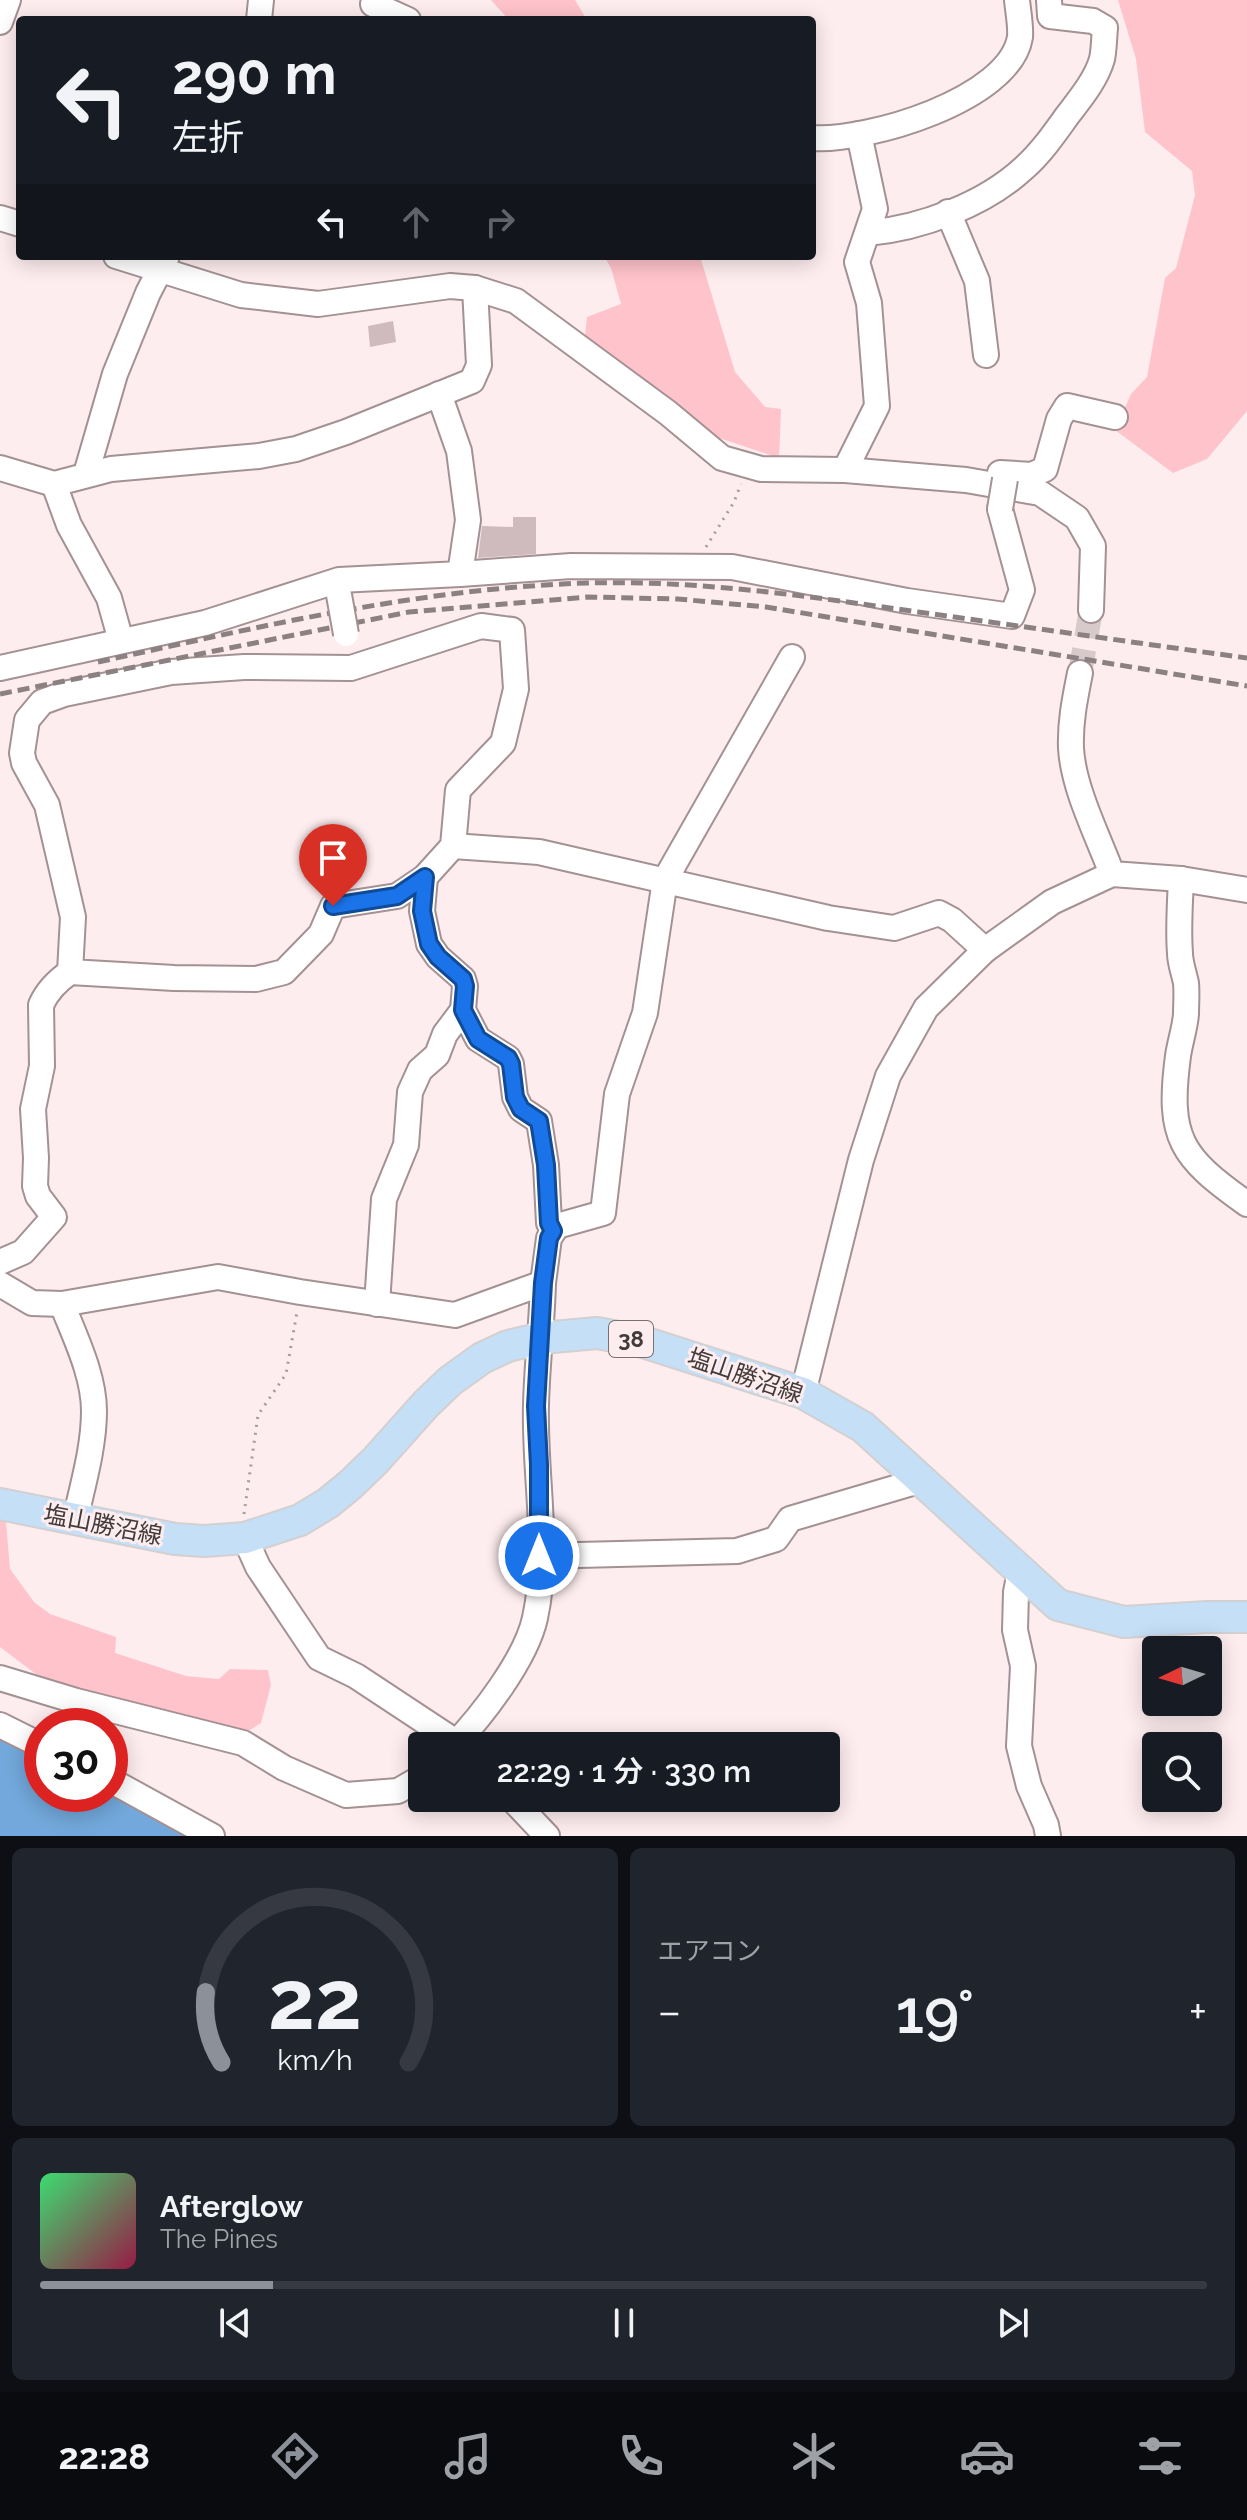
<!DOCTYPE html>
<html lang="ja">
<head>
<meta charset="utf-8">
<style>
  :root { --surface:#171b24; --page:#20242c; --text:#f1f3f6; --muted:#9ea1a6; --line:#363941; --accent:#8c9099 }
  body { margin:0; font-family:Raleway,"Noto Sans JP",sans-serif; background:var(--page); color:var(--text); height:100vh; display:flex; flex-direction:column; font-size:30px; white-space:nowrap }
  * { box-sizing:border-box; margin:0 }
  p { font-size:26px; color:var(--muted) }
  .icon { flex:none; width:44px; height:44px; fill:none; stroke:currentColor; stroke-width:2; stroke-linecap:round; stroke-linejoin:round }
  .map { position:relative; height:1836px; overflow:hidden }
  .side { display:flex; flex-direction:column; gap:12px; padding:12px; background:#0d0f14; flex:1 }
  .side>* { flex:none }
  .top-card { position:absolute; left:16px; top:16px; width:800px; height:244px; border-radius:8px; box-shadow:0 4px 20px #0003; background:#171b24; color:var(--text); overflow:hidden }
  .needle { width:52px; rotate:265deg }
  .controls { position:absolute; left:1142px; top:1636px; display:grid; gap:16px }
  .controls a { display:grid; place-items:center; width:80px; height:80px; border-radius:8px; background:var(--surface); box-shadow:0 4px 20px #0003; font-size:40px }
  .speed { position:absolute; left:24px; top:1708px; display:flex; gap:16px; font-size:40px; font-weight:700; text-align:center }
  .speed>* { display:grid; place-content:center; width:104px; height:104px; border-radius:50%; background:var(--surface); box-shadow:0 4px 20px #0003; line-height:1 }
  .speed .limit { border:12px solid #d22; background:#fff; color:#111 }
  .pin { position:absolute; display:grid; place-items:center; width:68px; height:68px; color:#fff; margin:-82px -34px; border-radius:50% 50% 50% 0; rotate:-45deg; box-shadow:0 0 8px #0007 }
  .pin .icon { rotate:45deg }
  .me { position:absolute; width:88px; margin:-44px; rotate:0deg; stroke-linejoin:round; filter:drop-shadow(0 0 6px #0008) }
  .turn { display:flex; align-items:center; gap:28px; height:168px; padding:0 24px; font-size:36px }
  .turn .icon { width:104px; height:104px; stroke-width:2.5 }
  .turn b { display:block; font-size:56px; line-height:68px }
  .lanes { display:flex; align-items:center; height:76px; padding:0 24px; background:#0003; justify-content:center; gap:40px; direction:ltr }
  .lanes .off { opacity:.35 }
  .big { font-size:60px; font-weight:600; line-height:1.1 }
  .side .tile { flex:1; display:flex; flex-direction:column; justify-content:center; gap:12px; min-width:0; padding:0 28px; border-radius:12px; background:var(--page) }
  .side .dial { align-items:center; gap:0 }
  .dial svg { height:208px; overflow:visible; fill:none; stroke:var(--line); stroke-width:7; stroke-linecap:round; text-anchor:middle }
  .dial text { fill:var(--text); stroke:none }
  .song { display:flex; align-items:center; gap:24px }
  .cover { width:96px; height:96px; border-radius:12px; background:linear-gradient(135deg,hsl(140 70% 55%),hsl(340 70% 35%)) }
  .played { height:8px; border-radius:4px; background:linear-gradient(90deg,var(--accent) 20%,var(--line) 20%) }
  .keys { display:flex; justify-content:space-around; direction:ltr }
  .heat { display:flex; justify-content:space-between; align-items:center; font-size:44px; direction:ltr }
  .side .tiles { flex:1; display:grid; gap:12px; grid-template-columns:1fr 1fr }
  .tile:last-child { grid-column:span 2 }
  .trip { position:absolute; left:408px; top:1732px; width:432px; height:80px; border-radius:8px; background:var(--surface); box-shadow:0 4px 20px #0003; font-weight:600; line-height:80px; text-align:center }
  .tab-bar { display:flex; height:128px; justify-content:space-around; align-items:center; background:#090b0e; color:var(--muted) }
  .tab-bar .icon { width:56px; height:56px }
  .tab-bar .current { color:var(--accent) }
  .tab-bar b { font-size:36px; color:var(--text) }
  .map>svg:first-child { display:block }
  .green { fill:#ffc3cb }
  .water { fill:#72a8db }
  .building { fill:#cfbbbd }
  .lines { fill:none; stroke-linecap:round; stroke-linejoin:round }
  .minor-tunnel { stroke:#d8c9cb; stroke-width:24; stroke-dasharray:24 12; stroke-linecap:butt }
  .minor-casing { stroke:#a49193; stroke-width:28 }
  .major-casing { stroke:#d2d0d0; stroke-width:34 }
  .path { stroke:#a79a9c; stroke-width:3; stroke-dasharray:2 6; stroke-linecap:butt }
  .minor { stroke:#fff; stroke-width:24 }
  .major { stroke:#c5dff7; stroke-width:30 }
  .rail { stroke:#8c8182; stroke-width:5; stroke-dasharray:12 6; stroke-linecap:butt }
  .minor-bridge-casing { stroke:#a49193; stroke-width:28; stroke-linecap:butt }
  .minor-bridge { stroke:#fff; stroke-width:24 }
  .route-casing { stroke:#114b97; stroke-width:20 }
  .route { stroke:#1a73e8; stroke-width:14 }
  .labels { text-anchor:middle; stroke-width:6; stroke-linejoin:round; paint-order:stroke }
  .shield { fill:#feedef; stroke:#7a7071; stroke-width:2 }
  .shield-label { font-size:22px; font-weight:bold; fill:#423a3b }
  .street-label { font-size:24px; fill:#423a3b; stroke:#feedef }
</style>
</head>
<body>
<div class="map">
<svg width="1247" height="1836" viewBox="0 0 1247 1836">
  <rect width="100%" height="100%" fill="#feedef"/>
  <g class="green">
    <polygon points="491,0 575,0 587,20 509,20"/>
    <polygon points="1118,0 1247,0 1247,411 1207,459 1173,473 1115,430 1131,394 1147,377 1165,278 1176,268 1195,195 1192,171 1145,132 1136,59"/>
    <polygon points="604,256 700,256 735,372 765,407 781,409 779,458 719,438 620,367 585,336 587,317 621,304 611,268"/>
    <polygon points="0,1518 6,1522 10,1569 34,1602 50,1614 116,1637 115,1653 186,1676 219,1679 230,1669 268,1670 271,1685 261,1723 245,1733 49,1684 0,1647"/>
  </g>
  <polygon class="water" points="0,1734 42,1754 42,1794 110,1794 110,1786 195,1836 0,1836"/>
  <g class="building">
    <polygon points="393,321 396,342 370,347 368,326"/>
    <polygon points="513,517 536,517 536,554 478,558 482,526 513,527"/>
  </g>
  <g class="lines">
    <polyline class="minor-tunnel" points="1080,673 1091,610"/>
    <g class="minor-casing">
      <g id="minor">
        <polyline points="373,4 408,20"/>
        <polyline points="259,20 261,0"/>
        <polyline points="0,22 8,0"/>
        <path d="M812 138C866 142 1010 100 1020 37 1021 26 1018 11 1017 0"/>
        <polyline points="948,212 977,281 986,355"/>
        <polyline points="0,218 20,224"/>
        <path d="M868 233C921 228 984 205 1024 168 1041 153 1054 134 1067 116 1080 99 1096 80 1102 59 1104 50 1104 38 1105 28L1093 21 1050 16 1049 0"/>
        <polyline points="116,256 241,295 318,304 450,286 475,288 516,301 668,413 722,458 761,469 845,470 966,480 1040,493 1077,518 1093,546 1091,610"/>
        <polyline points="0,468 54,484 111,469 259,456 296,449 346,432 472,381 479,365 475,288"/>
        <polyline points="845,470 877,406 869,303 857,262 875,209 859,134"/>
        <polyline points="1000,473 1032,475 1045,469 1059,419 1067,406 1115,417"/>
        <polyline points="86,474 115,374 148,293 167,256"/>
        <polyline points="54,484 69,525 109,598 121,641"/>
        <polyline points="460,574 571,566 732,567 907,601 1012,616 1022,590 1000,509"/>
        <polyline points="0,668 205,623 339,580 460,574 468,520 459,451 439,394"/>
        <path d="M1080 673C1075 698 1070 722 1071 748 1073 788 1098 836 1112 874L1181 879 1247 890"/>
        <polyline points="453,846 539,852 828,918 894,928 939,913 952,920 985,950"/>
        <polyline points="425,877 422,911 429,944 438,957 463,979 465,986 463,1010 478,1039 508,1058 511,1064 515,1097 521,1109 539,1121 546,1165 549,1223 553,1231"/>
        <path d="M1181 879C1180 904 1178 928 1180 953 1180 963 1184 973 1186 983 1187 993 1186 1004 1186 1014 1185 1028 1180 1042 1178 1056 1167 1139 1181 1157 1247 1204"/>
        <path d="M0 1262 23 1252 54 1217 38 1196 35 1186 36 1158 33 1109 42 1066 41 1005C47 991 57 981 70 972L174 978 256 979 284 972 321 934 333 906 397 896 425 877 453 846 458 790 503 743 516 689 512 630 481 626 351 668 244 667 171 672 64 694 42 702 27 720 22 753 24 763 47 805 73 917 70 972"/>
        <polyline points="543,1283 549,1238 557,1226 603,1213 617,1094 645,1013 665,880 792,657"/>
        <path d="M0 1284 32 1303 62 1304 218 1277 300 1292 455 1315 543 1283C542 1323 537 1364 536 1405 534 1475 550 1549 535 1618 526 1659 482 1716 453 1746"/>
        <path d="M62 1304C75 1337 94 1375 94 1411 94 1447 83 1484 75 1520"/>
        <polyline points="377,1304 384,1199 406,1145 410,1092 420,1070 437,1055 445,1034 463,1010"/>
        <polyline points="803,1393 861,1160 888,1076 926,1008 985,950 1052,902 1112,874"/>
        <polyline points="245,1538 258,1567 319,1658 356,1676 462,1746"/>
        <polyline points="539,1556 737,1551 776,1539 790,1519 922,1480"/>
        <polyline points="1020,1572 1016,1592 1015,1630 1023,1666 1019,1746 1029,1786 1046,1825 1048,1836"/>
        <polyline points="0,1678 76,1701 243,1743 284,1768 346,1795 398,1791 422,1777"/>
        <polyline points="0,1725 42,1746"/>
        <polyline points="110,1780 212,1836"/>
        <polyline points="511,1798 547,1836"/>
      </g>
    </g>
    <g class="major-casing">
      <polyline id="major" points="0,1504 175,1539 204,1541 245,1538 300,1520 328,1503 350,1485 375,1461 426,1404 450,1381 482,1358 508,1346 542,1338 597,1333 640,1341 803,1393 863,1427 1058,1605 1124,1622 1207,1617 1247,1617"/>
    </g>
    <g class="path">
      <polyline points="706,547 734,502 741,484"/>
      <polyline points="244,1514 258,1415 286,1374 297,1312"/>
    </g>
    <use href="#minor" class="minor"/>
    <use href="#major" class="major"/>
    <g class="rail">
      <path d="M98 662C259 627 421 588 587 583 698 580 807 596 918 612 1027 627 1137 643 1247 658"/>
      <polyline points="0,694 409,612 587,597 678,599 766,607 1247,686"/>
    </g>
    <g class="minor-bridge-casing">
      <g id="minor-bridge">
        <polyline points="1000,509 1005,479"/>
        <polyline points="339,595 346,634"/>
      </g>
    </g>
    <use href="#minor-bridge" class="minor-bridge"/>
  </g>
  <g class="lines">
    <g class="route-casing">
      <polyline id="route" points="333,906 397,896 425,877 422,911 429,944 438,957 463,979 465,986 463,1010 478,1039 508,1058 511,1064 515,1097 521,1109 539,1121 546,1165 549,1223 553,1231 549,1238 543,1283 536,1406 539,1465 539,1556"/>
    </g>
    <use href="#route" class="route"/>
  </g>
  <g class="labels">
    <rect class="shield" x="609" y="1321" width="44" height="36" rx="6"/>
    <g class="shield-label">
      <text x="631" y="1347">38</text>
    </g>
    <g class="street-label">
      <text transform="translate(745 1376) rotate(19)" y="8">塩山勝沼線</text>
      <text transform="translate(103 1525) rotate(11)" y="8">塩山勝沼線</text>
    </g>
  </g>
</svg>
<div class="controls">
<a><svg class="needle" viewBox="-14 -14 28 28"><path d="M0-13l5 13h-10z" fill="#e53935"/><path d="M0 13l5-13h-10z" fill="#9ea1a6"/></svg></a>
<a><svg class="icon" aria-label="search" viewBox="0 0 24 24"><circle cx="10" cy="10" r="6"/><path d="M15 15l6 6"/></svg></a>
</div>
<div class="speed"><div class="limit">30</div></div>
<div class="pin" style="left:333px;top:906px;background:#d93025"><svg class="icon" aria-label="arrive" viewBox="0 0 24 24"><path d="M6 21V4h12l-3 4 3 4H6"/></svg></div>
<svg class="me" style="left:539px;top:1556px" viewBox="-20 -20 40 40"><circle r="17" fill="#1a73e8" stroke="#fff" stroke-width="3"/><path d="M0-11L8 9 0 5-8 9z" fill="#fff"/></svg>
<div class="trip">22:29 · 1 分 · 330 m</div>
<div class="top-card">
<div class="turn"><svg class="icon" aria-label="left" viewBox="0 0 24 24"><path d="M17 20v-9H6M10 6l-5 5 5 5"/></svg><div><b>290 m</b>左折</div></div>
<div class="lanes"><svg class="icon" aria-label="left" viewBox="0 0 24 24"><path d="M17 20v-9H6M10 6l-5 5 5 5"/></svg><svg class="icon off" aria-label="ahead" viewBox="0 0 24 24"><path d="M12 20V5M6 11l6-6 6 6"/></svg><svg class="icon off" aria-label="right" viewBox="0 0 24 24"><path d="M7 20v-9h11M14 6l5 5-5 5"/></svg></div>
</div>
</div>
<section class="side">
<div class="tiles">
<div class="tile dial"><svg viewBox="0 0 100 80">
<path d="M14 69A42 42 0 1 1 86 69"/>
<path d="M14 69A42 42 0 0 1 8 42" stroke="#8c9099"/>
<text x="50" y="56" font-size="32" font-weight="700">22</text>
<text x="50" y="72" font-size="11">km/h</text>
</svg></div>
<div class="tile"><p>エアコン</p>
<div class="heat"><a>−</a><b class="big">19°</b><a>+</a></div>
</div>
<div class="tile">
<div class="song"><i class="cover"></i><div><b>Afterglow</b><p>The Pines</p></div></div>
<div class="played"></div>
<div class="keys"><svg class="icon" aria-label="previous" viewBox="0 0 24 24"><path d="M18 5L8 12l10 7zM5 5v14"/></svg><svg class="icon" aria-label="pause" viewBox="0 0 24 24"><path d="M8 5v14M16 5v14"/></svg><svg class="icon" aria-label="next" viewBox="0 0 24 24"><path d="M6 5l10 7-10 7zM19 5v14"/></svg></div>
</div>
</div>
</section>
<nav class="tab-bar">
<b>22:28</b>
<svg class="icon current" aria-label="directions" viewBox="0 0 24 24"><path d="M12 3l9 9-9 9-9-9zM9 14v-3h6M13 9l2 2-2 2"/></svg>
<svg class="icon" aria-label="music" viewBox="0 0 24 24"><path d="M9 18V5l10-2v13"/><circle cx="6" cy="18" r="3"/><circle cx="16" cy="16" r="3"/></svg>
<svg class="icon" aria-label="phone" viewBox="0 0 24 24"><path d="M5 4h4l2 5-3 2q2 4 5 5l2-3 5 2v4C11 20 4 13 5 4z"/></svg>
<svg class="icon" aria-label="climate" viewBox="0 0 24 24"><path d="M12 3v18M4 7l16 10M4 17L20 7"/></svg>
<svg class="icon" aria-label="car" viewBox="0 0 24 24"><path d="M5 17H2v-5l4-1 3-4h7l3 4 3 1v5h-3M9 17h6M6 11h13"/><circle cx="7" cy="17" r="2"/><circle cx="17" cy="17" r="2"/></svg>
<svg class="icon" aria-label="filters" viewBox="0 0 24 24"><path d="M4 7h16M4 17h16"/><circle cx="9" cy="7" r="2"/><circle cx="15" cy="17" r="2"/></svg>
</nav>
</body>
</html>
